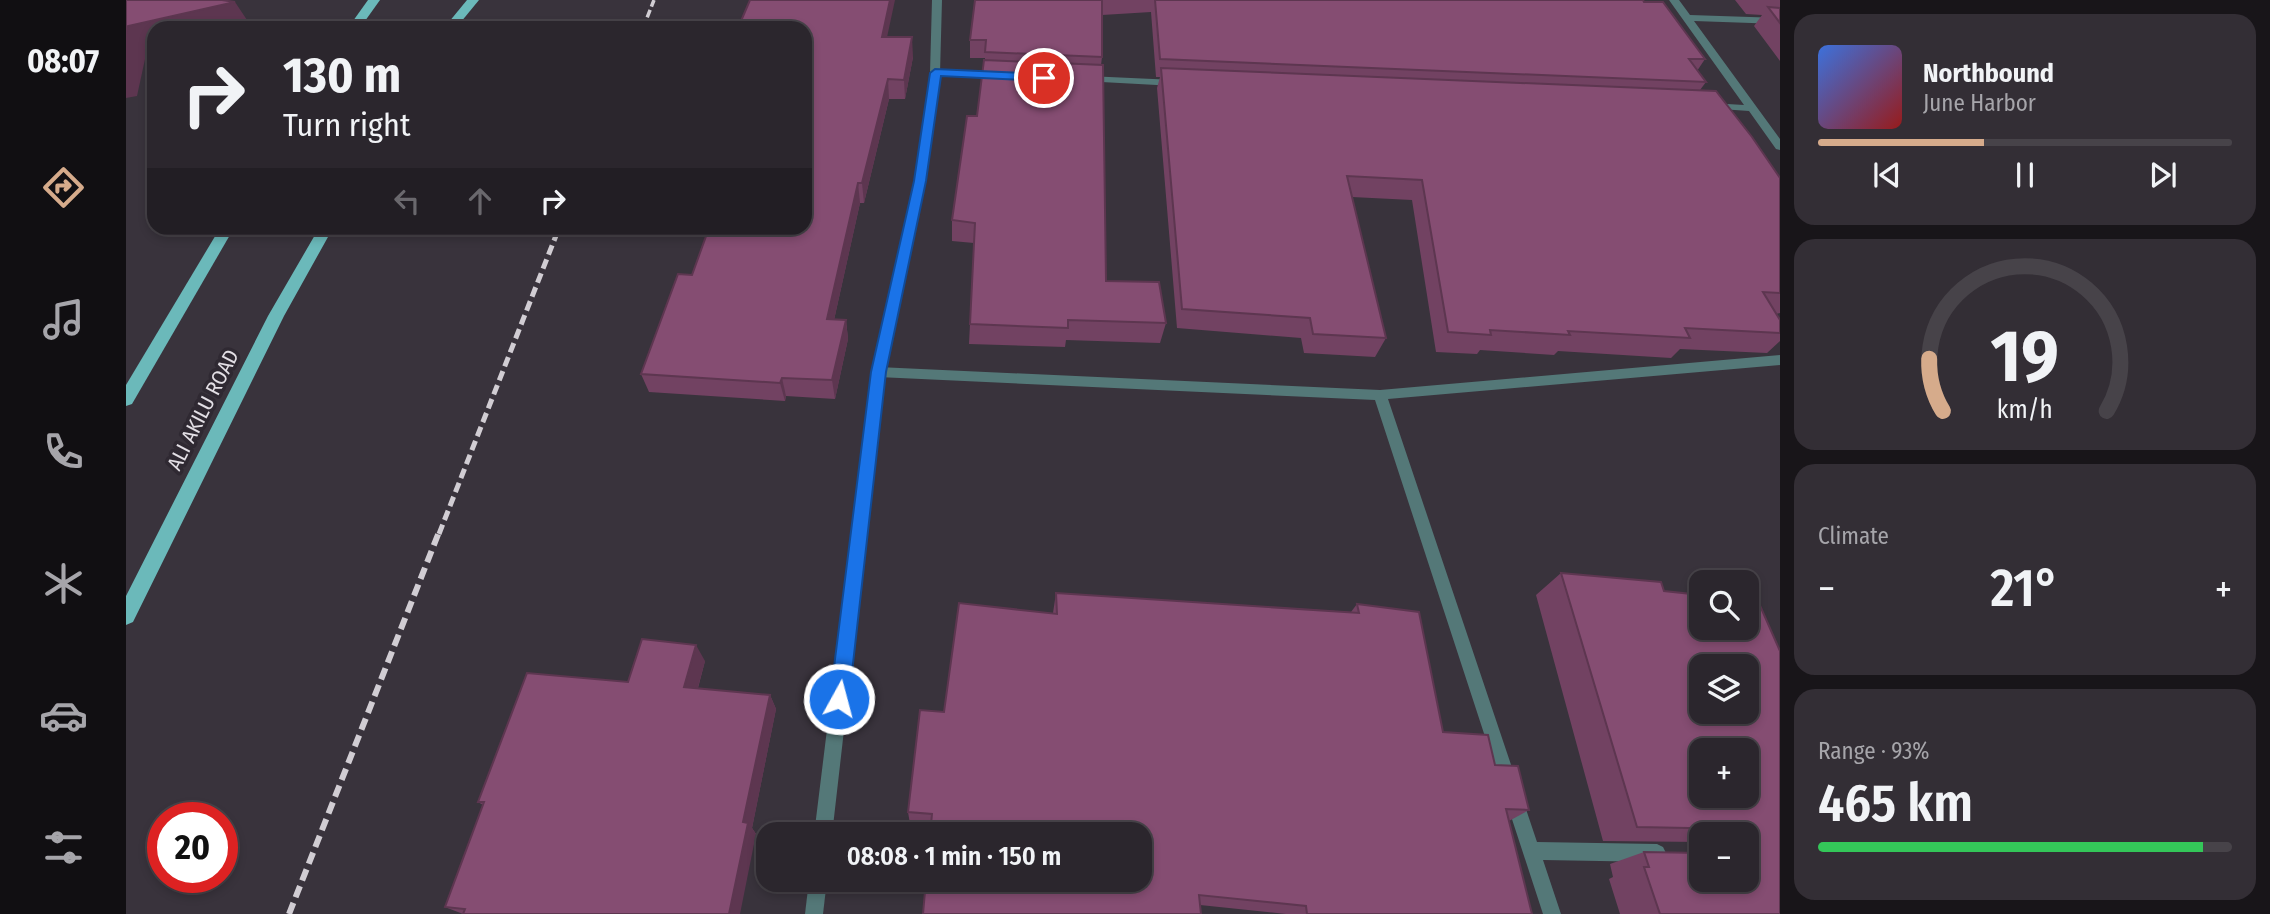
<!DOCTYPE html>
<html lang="en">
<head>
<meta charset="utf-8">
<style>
  :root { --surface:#2b262d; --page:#332e35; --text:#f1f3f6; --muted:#a6a5aa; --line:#474349; --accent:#d6ab8b }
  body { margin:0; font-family:"Fira Sans Condensed",sans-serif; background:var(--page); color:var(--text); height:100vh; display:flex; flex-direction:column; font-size:26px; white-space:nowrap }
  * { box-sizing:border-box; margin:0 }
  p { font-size:23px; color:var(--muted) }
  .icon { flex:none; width:38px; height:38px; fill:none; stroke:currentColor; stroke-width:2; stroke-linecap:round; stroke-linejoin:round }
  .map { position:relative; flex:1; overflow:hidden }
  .sheet { display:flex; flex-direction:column; gap:14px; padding:14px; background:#181519; width:490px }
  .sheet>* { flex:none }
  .guide { position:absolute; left:21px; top:21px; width:665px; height:214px; border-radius:21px; box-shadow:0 4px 10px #0003,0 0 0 2px var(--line); background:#2b262d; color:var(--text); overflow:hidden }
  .fabs { position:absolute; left:1563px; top:570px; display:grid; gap:14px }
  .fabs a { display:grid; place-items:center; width:70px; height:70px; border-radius:14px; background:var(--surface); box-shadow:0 4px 10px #0003,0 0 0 2px var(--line); font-size:35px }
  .speed { position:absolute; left:21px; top:802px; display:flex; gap:14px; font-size:35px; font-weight:700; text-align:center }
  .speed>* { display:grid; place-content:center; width:91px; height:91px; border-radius:50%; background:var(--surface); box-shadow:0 4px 10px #0003,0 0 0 2px var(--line); line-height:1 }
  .speed .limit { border:10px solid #d22; background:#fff; color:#111 }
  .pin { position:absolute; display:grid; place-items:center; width:60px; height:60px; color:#fff; margin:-30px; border:4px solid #fff; border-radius:50%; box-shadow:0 2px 7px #0007 }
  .me { position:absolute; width:77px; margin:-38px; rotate:7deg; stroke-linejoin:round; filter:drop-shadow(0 0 5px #0008) }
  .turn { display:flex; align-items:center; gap:24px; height:147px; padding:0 21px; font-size:32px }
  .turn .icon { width:91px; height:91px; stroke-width:2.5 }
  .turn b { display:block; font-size:49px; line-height:60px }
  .lanes { display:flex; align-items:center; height:66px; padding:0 21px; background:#0003; justify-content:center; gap:35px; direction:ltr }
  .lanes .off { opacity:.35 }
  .big { font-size:52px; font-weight:600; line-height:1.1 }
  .sheet .card { flex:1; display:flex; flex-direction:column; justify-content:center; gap:10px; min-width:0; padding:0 24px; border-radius:21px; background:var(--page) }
  .sheet .dial { align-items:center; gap:0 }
  .dial svg { height:182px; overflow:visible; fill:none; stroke:var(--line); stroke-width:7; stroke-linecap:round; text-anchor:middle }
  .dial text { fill:var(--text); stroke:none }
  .song { display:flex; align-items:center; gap:21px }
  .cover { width:84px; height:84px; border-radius:10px; background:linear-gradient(135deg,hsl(220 70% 55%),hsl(0 70% 35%)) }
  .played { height:7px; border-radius:4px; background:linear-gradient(90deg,var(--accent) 40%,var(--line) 40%) }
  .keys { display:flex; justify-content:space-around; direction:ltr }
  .heat { display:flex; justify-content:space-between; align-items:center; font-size:38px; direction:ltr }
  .charge { height:10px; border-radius:5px; background:linear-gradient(90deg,#34c759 93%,var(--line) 0) }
  .trip { position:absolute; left:630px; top:822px; width:396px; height:70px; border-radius:21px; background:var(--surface); box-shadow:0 4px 10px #0003,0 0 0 2px var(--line); font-weight:600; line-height:70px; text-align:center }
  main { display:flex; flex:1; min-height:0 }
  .tab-bar { display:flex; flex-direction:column; width:126px; justify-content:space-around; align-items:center; background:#110f12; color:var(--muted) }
  .tab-bar .icon { width:49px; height:49px }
  .tab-bar .current { color:var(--accent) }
  .tab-bar b { font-size:32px; color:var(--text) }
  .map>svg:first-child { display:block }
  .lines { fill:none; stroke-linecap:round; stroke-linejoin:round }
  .service { fill:#547878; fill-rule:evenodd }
  .minor { fill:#547878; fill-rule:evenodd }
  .primary { fill:#6bb9ba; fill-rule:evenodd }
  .rail-far2 { stroke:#d1cdd3; stroke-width:3.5; stroke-dasharray:8 3.5; stroke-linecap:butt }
  .rail-far1 { stroke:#d1cdd3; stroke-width:5; stroke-dasharray:10 5; stroke-linecap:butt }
  .rail { stroke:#d1cdd3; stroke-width:6; stroke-dasharray:12 6; stroke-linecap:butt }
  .wall { fill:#724262 }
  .shaded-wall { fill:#5d3650 }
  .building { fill:#854d72; stroke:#5d3650; stroke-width:2; fill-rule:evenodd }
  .route { fill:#1a73e8; stroke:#114b97; stroke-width:2 }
  .labels { text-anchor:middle; stroke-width:7; stroke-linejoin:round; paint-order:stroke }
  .street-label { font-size:21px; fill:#e3dfe5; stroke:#2f2932 }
</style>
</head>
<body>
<main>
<nav class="tab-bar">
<b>08:07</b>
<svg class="icon current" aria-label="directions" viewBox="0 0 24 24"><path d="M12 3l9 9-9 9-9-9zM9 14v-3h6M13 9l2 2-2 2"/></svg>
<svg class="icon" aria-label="music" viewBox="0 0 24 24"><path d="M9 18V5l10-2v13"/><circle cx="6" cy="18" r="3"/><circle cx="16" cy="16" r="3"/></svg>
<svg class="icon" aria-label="phone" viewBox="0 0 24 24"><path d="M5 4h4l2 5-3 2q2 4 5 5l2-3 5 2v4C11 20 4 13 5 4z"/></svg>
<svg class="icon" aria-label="climate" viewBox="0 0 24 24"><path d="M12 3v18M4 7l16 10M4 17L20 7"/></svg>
<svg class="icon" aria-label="car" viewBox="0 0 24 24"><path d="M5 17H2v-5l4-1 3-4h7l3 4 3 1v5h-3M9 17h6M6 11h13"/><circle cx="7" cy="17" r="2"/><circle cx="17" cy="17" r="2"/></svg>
<svg class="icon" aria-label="filters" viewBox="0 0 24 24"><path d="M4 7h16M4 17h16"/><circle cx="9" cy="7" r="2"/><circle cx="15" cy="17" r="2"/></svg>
</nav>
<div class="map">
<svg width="1654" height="914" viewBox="0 0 1654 914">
  <rect width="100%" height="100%" fill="#39333c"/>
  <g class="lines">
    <g class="service">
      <polygon points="806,0 816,0 814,73 800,181 759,372 706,835 688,835 745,372 788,181 804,73"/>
      <polygon points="683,880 701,880 697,914 679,914"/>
    </g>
    <g class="minor">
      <polygon points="1543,0 1553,0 1564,15 1654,18 1654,24 1568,21 1654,139 1654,150 1650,149 1623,111 1580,108 1579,106 1584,103 1618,105"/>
      <polygon points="809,70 874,73 879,76 874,79 806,75 804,73"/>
      <polygon points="961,76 1049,80 1054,83 1049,86 957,81 957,77"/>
      <polygon points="1654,355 1654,365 1262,399 1411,842 1531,844 1537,847 1540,853 1537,859 1531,862 1417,860 1435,914 1417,914 1249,400 752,377 745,372 752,367 1254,390"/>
    </g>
    <g class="primary">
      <polygon points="242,0 254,0 234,28 222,28"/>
      <polygon points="341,0 353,0 330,28 318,28"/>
      <polygon points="94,228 108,228 6,404 0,406 0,385"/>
      <polygon points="193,228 207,228 158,316 7,622 0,625 0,596 142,316"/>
    </g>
    <g class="rail-far2">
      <polyline points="517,28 528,0"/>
      <polyline points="430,235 433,228"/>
    </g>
    <polyline class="rail-far1" points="313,534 431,233"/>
    <polyline class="rail" points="163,914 313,532"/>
  </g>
  <g class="wall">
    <polygon points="849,0 1517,0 1579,59 1571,71 1580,82 1574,90 1654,178 1654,313 1650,314 1654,320 1654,341 1641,353 1554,349 1545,358 1432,351 1428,355 1354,350 1351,354 1310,352 1286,200 1226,197 1260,338 1249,357 1178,353 1175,338 1051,328 1031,88 1034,77 1030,77 1025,12 976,15 976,57 975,65 980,281 1040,323 1034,343 940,340 939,347 843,344 848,243 826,241 826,220 851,116 859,60 859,58 844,58 844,40"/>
    <polygon points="1609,0 1654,0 1654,61 1628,26 1636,15 1620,14"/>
    <polygon points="761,37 787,57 779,99 763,99 738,203 734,203 708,320 720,320 722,339 709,399 660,396 659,401 523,392 515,374 566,275"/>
    <polygon points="1435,573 1535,582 1654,914 1494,914 1483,879 1487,877 1484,864 1518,852 1620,880 1620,835 1575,835 1575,842 1477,841 1410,595"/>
    <polygon points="930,593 1225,612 1231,604 1317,732 1369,765 1403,810 1383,821 1406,914 1160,914 1074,905 805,826 784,824 782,812 818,712 927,613"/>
    <polygon points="579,661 572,688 644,695 650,709 626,828 630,834 337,914 319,907 357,805 352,802"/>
  </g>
  <g class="shaded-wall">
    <polygon points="764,0 769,0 757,56 756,37"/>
    <polygon points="109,2 125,26 118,28 28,28 28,49 21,50 11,96 0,98 0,34 2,26"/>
    <polygon points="786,37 787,57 779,99 778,80"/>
    <polygon points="762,79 763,99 738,203 736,183"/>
    <polygon points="732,183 734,203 704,338 701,319"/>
    <polygon points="720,320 722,339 709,399 706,380"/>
    <polygon points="656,378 660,396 659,401 654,383"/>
    <polygon points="570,645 579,661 568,702 558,687"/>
    <polygon points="644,695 650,709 626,828 630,834 614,914 603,914 617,822"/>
  </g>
  <g class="building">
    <polygon points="0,0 96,0 109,2 2,26 0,34"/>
    <polygon points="624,0 764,0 756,37 786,37 778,80 762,79 736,183 732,183 701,319 720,320 706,380 656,378 654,383 515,374 552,274 566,275 583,228 679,228 679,28 612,28"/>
    <polygon points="849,0 976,0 976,57 859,52 860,40 844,40"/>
    <polygon points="1029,0 1517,0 1518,2 1537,2 1579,59 1563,59 1580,82 1034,59"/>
    <polygon points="1642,7 1654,8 1654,23"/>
    <polygon points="858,60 977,65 980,281 1033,282 1040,323 942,320 942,328 844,324 849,223 826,220 841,116 851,116"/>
    <polygon points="1035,68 1590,91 1626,137 1654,178 1654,293 1637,292 1654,320 1654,333 1559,328 1564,338 1442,331 1444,335 1364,330 1365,335 1322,332 1296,180 1221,176 1260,338 1187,334 1184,318 1056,309"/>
    <path d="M1435 573 1535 582 1538 591 1575 595V628H1620V600L1632 601 1654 651V914H1534L1518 867H1523L1518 852 1575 853V880H1620V835H1616L1617 832 1614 829 1511 827ZM1575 667H1620V712H1575ZM1575 751H1620V796H1575Z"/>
    <polygon points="930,593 1233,613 1231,604 1293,612 1317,732 1362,735 1369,765 1392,766 1403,810 1380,809 1406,914 1181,914 1180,906 1073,895 1075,914 797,914 800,880 1013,880 1013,835 804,835 806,814 782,812 794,710 818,712 833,603 931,614"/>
    <polygon points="516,639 570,645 558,687 644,695 617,822 622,823 603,914 337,914 339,909 319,907 358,802 352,802 401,673 502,682"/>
  </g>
  <polygon class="route" points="809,69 918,74 924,78 918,81 815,76 800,181 760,372 723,699 720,705 713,708 707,705 704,699 745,372 788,181 804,73"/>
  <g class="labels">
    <g class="street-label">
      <text transform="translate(77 410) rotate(-63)" y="7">ALI AKILU ROAD</text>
    </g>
  </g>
</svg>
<div class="fabs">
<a><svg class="icon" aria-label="search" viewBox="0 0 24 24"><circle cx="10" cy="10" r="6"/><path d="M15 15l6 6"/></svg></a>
<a><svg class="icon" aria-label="layers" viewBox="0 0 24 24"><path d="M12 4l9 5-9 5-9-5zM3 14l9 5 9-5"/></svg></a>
<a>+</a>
<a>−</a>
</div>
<div class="speed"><div class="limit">20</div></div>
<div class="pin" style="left:918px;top:78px;background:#d93025"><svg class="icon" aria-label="arrive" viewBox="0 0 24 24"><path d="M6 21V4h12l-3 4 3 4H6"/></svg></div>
<svg class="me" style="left:713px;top:699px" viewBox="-20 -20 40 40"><circle r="17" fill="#1a73e8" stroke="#fff" stroke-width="3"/><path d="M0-11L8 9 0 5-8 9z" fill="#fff"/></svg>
<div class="trip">08:08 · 1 min · 150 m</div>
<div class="guide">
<div class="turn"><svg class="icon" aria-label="right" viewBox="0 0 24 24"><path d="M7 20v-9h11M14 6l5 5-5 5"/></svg><div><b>130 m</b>Turn right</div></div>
<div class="lanes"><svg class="icon off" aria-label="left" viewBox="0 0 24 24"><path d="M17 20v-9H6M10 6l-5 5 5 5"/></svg><svg class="icon off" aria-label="ahead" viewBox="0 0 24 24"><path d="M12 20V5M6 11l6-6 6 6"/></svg><svg class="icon" aria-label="right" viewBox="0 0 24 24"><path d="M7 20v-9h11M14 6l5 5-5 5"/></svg></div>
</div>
</div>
<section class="sheet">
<div class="card">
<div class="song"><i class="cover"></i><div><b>Northbound</b><p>June Harbor</p></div></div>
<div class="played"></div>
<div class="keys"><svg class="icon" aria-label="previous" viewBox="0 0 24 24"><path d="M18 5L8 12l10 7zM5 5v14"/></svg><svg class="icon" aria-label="pause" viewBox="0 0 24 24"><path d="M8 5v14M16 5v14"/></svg><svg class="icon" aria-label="next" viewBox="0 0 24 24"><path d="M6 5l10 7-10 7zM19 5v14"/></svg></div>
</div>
<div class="card dial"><svg viewBox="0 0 100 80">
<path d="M14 69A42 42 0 1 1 86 69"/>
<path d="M14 69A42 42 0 0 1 8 46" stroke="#d6ab8b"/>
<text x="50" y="56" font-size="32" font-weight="700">19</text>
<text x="50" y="72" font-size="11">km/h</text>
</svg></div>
<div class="card"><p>Climate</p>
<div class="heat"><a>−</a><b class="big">21°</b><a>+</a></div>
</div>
<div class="card"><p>Range · 93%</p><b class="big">465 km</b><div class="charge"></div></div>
</section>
</main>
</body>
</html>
